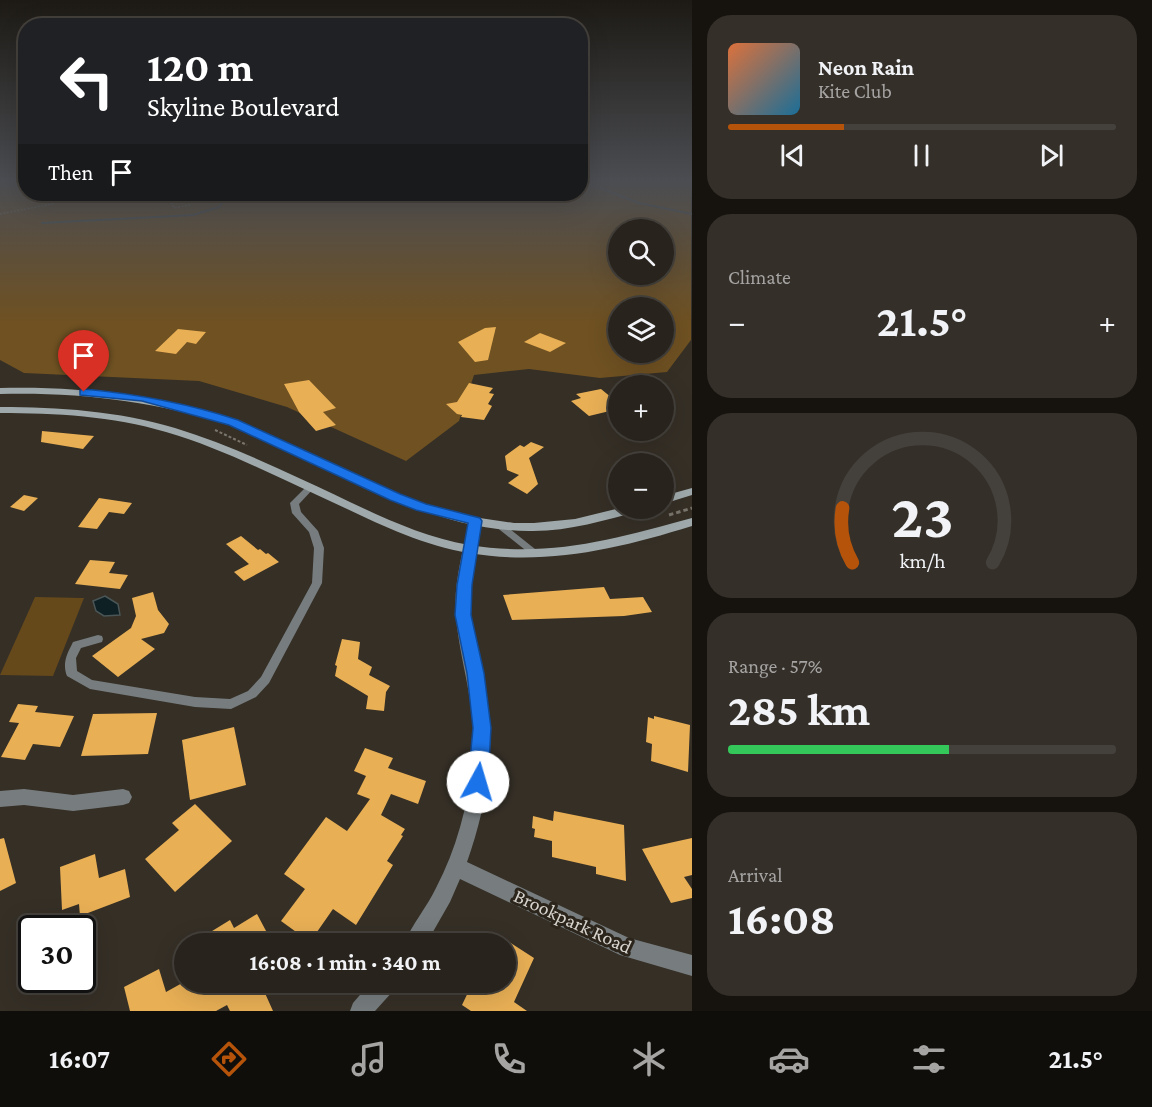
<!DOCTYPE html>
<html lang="en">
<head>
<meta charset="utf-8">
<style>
  :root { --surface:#28231c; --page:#342f29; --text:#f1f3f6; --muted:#a5a4a3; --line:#44403b; --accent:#b45309 }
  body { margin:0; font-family:"Crimson Pro",serif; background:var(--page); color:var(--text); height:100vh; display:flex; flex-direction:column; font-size:22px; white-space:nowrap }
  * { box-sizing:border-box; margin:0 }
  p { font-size:20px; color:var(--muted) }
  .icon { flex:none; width:33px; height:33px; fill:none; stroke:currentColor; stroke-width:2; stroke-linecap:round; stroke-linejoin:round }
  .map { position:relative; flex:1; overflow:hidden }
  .side { display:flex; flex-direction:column; gap:15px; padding:15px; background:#16130f; width:460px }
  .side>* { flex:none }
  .top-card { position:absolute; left:18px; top:18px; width:570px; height:183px; border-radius:24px; box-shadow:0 6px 24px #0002,0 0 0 2px var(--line); background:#202124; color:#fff; overflow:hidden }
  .tools { position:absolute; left:608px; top:219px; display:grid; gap:12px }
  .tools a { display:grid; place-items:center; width:66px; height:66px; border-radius:50%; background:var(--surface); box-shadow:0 6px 24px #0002,0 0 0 2px var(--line); font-size:30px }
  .speed { position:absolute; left:18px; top:915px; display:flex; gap:12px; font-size:30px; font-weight:700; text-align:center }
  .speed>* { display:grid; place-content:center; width:78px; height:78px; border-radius:50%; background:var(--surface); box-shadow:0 6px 24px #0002,0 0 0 2px var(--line); line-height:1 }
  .speed .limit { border:3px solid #111; border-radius:9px; background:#fff; color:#111 }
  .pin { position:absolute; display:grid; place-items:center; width:51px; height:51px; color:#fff; margin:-62px -26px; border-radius:50% 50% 50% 0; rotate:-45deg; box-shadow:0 0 6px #0007 }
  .pin .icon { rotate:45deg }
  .me { position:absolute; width:66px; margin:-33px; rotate:6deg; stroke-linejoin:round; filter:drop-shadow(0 0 4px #0008) }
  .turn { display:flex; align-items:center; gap:21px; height:126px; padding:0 30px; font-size:27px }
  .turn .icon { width:78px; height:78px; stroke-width:2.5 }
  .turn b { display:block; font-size:42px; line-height:51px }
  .then { display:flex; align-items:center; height:57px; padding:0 30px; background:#0003; gap:12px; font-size:22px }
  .big { font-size:45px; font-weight:700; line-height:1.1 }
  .side .widget { flex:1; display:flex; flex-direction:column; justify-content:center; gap:9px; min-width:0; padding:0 21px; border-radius:24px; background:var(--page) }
  .side .dial { align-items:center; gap:0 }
  .dial svg { height:156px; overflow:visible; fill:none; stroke:var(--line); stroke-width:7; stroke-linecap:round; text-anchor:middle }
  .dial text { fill:var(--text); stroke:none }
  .song { display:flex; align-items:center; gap:18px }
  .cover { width:72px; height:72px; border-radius:9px; background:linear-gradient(135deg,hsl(20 70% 55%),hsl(200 70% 35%)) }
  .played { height:6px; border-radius:3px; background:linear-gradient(90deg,var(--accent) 30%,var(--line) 30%) }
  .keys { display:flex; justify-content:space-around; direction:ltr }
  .heat { display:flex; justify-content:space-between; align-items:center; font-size:33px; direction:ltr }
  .charge { height:9px; border-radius:4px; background:linear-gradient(90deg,#34c759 57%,var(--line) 0) }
  .trip { position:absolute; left:174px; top:933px; width:342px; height:60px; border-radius:30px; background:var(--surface); box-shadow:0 6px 24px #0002,0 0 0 2px var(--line); font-weight:700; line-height:60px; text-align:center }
  .tabs { display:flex; height:96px; justify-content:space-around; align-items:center; background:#100e0b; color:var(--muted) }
  .tabs .icon { width:42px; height:42px }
  .tabs .current { color:var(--accent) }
  .tabs b { font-size:27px; color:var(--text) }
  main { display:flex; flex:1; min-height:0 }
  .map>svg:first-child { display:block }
  .green { fill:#65491b }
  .forest { fill:#6f5122; fill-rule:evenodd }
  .water { fill:#0e2024; stroke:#4a5556; stroke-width:1.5 }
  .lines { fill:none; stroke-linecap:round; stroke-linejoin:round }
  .stream { stroke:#4a5556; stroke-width:2 }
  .building { fill:#e8af55 }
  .path-far2 { stroke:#79746c; stroke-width:1.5; stroke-dasharray:2 1.5; stroke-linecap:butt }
  .path-far1 { stroke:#79746c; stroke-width:2; stroke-dasharray:3 2; stroke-linecap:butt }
  .path { stroke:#79746c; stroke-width:3; stroke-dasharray:4.5 3; stroke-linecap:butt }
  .lane { fill:#777d7f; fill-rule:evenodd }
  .street { fill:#777d7f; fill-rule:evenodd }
  .secondary { fill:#9fa9ab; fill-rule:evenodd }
  .route { fill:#1a73e8; stroke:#114b97; stroke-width:1.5 }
  .labels { text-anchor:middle; stroke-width:6; stroke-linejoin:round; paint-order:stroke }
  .near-street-label { font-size:20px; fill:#d6d2cc; stroke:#2b251c }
</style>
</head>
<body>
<main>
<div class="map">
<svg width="692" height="1011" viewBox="0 0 692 1011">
  <rect width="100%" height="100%" fill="#352f26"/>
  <polygon class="green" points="35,597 84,598 53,676 0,675"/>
  <path class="forest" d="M0 181H25L26 194H580L581 181H691V340L667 372 600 378 529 369 474 375 459 421 406 461 287 407 199 381 24 373 0 360ZM618 230H663V274H618ZM618 308H663V352H618Z"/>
  <polygon class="water" points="105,596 118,604 120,615 104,616 96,611 93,601"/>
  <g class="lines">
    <g class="stream">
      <polyline points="582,181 639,203 692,214"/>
      <polyline points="42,223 193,215 219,207 229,194"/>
    </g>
  </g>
  <g class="building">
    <polygon points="496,327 488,360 475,362 458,342 485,328"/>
    <polygon points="178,329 206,332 196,344 187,342 176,354 155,351"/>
    <polygon points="540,333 566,343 550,352 524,342"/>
    <polygon points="309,380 336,408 323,412 336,425 316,431 299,412 284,384"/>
    <polygon points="469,383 493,388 489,393 494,394 488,404 492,406 484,420 461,417 462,415 457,414 446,404 457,402"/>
    <polygon points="601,389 612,398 618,397 618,409 589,416 571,401 581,398 576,394"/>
    <polygon points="42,431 94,436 83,449 41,442"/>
    <polygon points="531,442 544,447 529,458 538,484 527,494 508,483 519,475 507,470 505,456 520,445 524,447"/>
    <polygon points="24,495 38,498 24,511 10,507"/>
    <polygon points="99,498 132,503 124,514 109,512 97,529 78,527"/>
    <polygon points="241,536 258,550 260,549 266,554 268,553 279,562 244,581 234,572 249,564 226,544"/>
    <polygon points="90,560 115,562 109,573 128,575 120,589 75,584"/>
    <polygon points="604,587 610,599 643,597 652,612 624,616 512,620 503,595"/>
    <polygon points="153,592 158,610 169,624 164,633 141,639 155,649 118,677 92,656 131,628 136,616 132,598"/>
    <polygon points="342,639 360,642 358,659 372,667 369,675 390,686 386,692 384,711 366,709 368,696 335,676 337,666 335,665"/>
    <polygon points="18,704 38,706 35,712 74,716 60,747 33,744 25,760 1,757 19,723 9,722"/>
    <polygon points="157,713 148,754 81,756 93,714"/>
    <polygon points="654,716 690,725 688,772 651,761 652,744 646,742 648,717 654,719"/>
    <polygon points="234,727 246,785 190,800 182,740"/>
    <polygon points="365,748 393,758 388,768 426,781 418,804 391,794 381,815 405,829 401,835 403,836 387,861 393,865 356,925 333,909 310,942 281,921 305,889 284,874 326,817 347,831 370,799 357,794 366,776 354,771"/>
    <polygon points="195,804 232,841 175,892 145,859 179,830 172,823"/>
    <polygon points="554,811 624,825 626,881 596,874 596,867 552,857 552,841 534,837 535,829 532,828 533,816 553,821"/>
    <polygon points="4,838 16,883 0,891 0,839"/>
    <polygon points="692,838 692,875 684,877 692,889 692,898 671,903 642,849"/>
    <polygon points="95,854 99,878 125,869 130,897 80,916 79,904 62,910 60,867"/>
    <polygon points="257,914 273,944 191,944 230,920 234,928"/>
    <polygon points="506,940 534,958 514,1002 527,1011 471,1011 462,1005 473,982 506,982"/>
    <polygon points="159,969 166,992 184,982 260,982 273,1011 230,1011 227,1005 216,1011 130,1011 124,987"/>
  </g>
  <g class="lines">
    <g class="path-far2">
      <polyline points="169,194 174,199 172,204 174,208 189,205 198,194"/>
      <polyline points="0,214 52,204 78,194"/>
    </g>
    <polyline class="path-far1" points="215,430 247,445"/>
    <polyline class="path" points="669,515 692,508"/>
    <g class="lane">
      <path d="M310 485 314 488 299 504 301 512 318 531 324 548 322 583 269 683 256 697 231 709 195 707 90 689 67 676C62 663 67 654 73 642L98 635 102 636 103 639 102 642 81 648 76 658 77 671 92 680 195 697 230 699 248 691 261 677 312 583 314 548 309 532 292 513 290 503 307 486Z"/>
      <polygon points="498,521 501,522 540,553 542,555 540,557 534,557 495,526 493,524"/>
    </g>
    <g class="street">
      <path d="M475 517 481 521C476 549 469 578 470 607 471 638 482 669 487 701 496 755 485 811 467 862L629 938 692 955V976L620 955 460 879 450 902 426 944H404C412 924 427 907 436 888 457 848 469 802 473 757 477 705 460 665 456 616 453 584 463 552 469 521Z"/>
      <polygon points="24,789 73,795 123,789 129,791 132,797 129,803 123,805 73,811 24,805 0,807 0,791"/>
      <polygon points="371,982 396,982 394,990 375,1011 350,1011 353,1003"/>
    </g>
    <g class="secondary">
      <path d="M0 388C82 386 159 396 237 421L399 494 437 508 473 517 514 523H534L575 519 620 508H642L640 511C605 520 570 531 533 531 463 532 399 503 337 475 301 458 265 442 229 425 154 401 79 392 0 394Z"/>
      <path d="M0 407C59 407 118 411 175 428 218 441 260 460 301 479 355 503 410 535 469 545 551 558 614 539 692 518V526C618 549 545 566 469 553 414 544 366 517 317 495 267 472 218 447 166 432 112 416 56 413 0 413Z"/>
      <polygon points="692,488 692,495 663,504 663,496"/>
    </g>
  </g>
  <linearGradient id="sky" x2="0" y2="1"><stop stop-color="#1d1a15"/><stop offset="0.56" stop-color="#4b4d52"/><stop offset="1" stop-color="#4b4d52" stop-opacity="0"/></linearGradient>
  <rect width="692" height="323" fill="url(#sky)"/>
  <path class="route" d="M84 389C137 394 187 403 238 420L400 494 426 504 480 518 482 521 472 585 471 615 484 673 491 728 488 782 485 789 478 791 471 789 468 782 473 728 467 673 455 615 457 585 468 523 416 510 390 500 229 425 142 401 80 395V390Z"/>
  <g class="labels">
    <g class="near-street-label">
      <text transform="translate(573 921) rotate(25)" y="7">Brookpark Road</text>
    </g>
  </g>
</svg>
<div class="tools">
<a><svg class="icon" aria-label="search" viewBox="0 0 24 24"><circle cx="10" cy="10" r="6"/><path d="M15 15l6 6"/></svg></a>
<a><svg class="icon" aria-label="layers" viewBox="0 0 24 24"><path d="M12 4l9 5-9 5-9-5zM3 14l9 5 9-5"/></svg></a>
<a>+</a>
<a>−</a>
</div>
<div class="speed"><div class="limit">30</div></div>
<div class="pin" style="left:84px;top:392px;background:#d93025"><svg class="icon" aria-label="arrive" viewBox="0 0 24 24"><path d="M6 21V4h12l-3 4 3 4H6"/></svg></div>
<svg class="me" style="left:478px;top:782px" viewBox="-20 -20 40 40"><circle r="19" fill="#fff"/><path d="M0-13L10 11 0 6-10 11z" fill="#1a73e8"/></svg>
<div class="trip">16:08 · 1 min · 340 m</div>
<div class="top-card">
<div class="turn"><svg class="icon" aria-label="left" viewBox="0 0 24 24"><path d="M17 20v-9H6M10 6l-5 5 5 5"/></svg><div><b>120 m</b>Skyline Boulevard</div></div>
<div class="then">Then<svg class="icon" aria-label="arrive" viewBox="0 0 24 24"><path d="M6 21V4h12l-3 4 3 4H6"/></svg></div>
</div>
</div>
<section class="side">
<div class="widget">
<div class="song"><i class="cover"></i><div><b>Neon Rain</b><p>Kite Club</p></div></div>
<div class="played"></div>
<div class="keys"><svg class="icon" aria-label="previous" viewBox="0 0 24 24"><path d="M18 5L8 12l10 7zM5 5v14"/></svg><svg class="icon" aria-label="pause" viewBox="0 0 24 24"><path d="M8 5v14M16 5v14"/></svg><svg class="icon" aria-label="next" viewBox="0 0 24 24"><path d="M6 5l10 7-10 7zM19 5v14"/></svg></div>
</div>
<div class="widget"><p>Climate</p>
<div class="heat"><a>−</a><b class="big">21.5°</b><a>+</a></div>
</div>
<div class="widget dial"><svg viewBox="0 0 100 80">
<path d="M14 69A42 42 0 1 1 86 69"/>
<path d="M14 69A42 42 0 0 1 9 41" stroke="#b45309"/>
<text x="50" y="56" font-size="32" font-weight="700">23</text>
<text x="50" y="72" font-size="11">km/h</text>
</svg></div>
<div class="widget"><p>Range · 57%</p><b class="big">285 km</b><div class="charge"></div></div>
<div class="widget"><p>Arrival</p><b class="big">16:08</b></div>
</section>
</main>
<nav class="tabs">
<b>16:07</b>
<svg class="icon current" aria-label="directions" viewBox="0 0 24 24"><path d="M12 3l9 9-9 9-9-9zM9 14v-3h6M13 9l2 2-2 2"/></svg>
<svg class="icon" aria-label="music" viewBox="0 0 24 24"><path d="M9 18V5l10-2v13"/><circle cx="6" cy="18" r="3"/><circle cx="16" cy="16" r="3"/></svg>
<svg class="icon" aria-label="phone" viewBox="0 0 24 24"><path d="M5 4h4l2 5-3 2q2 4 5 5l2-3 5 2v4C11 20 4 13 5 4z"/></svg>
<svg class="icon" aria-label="climate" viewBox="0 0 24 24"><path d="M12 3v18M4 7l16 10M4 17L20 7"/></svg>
<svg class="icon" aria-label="car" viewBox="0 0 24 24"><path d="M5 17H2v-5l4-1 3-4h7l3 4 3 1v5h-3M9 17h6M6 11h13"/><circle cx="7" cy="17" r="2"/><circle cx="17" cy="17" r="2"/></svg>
<svg class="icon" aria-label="filters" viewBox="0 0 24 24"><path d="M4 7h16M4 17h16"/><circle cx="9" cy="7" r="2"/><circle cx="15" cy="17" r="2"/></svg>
<b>21.5°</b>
</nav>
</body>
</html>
